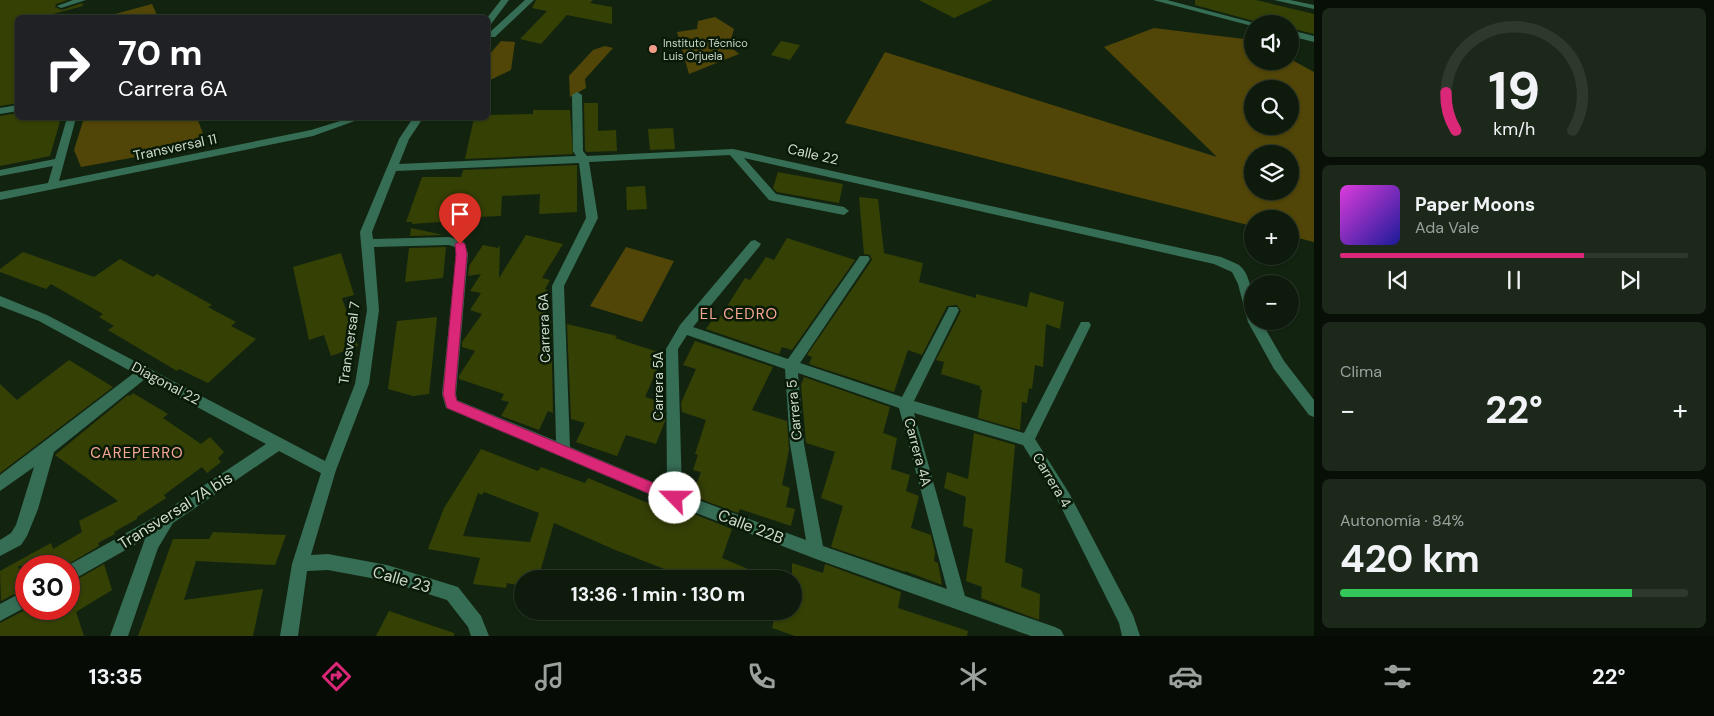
<!DOCTYPE html>
<html lang="es">
<head>
<meta charset="utf-8">
<style>
  :root { --surface:#0e1b0c; --page:#1c281a; --text:#f1f3f6; --muted:#9ba19d; --line:#2e392d; --accent:#db2777 }
  body { margin:0; font-family:"DM Sans",sans-serif; background:var(--page); color:var(--text); height:100vh; display:flex; flex-direction:column; font-size:19px; white-space:nowrap }
  * { box-sizing:border-box; margin:0 }
  p { font-size:16px; color:var(--muted) }
  .icon { flex:none; width:28px; height:28px; fill:none; stroke:currentColor; stroke-width:2; stroke-linecap:round; stroke-linejoin:round }
  .map { position:relative; flex:1; overflow:hidden }
  .details { display:flex; flex-direction:column; gap:8px; padding:8px; background:#080f07; width:400px }
  .details>* { flex:none }
  .hud { position:absolute; left:15px; top:15px; width:475px; height:105px; border-radius:8px; box-shadow:0 1px 4px #0004,0 0 0 1px var(--line); background:#202124; color:#fff; overflow:hidden }
  .buttons { position:absolute; left:1244px; top:15px; display:grid; gap:10px }
  .buttons a { display:grid; place-items:center; width:55px; height:55px; border-radius:50%; background:var(--surface); box-shadow:0 1px 4px #0004,0 0 0 1px var(--line); font-size:25px }
  .speed { position:absolute; left:15px; top:555px; display:flex; gap:10px; font-size:25px; font-weight:700; text-align:center }
  .speed>* { display:grid; place-content:center; width:65px; height:65px; border-radius:50%; background:var(--surface); box-shadow:0 1px 4px #0004,0 0 0 1px var(--line); line-height:1 }
  .speed .limit { border:8px solid #d22; background:#fff; color:#111 }
  .pin { position:absolute; display:grid; place-items:center; width:42px; height:42px; color:#fff; margin:-51px -21px; border-radius:50% 50% 50% 0; rotate:-45deg; box-shadow:0 0 5px #0007 }
  .pin .icon { rotate:45deg }
  .me { position:absolute; width:55px; margin:-28px; rotate:293deg; stroke-linejoin:round; filter:drop-shadow(0 0 4px #0008) }
  .turn { display:flex; align-items:center; gap:18px; height:105px; padding:0 20px; font-size:22px }
  .turn .icon { width:65px; height:65px; stroke-width:2.5 }
  .turn b { display:block; font-size:35px; line-height:42px }
  .big { font-size:38px; font-weight:700; line-height:1.1 }
  .details .tile { flex:1; display:flex; flex-direction:column; justify-content:center; gap:8px; min-width:0; padding:0 18px; border-radius:8px; background:var(--page) }
  .details .dial { align-items:center; gap:0 }
  .dial svg { height:130px; overflow:visible; fill:none; stroke:var(--line); stroke-width:7; stroke-linecap:round; text-anchor:middle }
  .dial text { fill:var(--text); stroke:none }
  .song { display:flex; align-items:center; gap:15px }
  .cover { width:60px; height:60px; border-radius:8px; background:linear-gradient(135deg,hsl(300 70% 55%),hsl(240 70% 35%)) }
  .played { height:5px; border-radius:2px; background:linear-gradient(90deg,var(--accent) 70%,var(--line) 70%) }
  .keys { display:flex; justify-content:space-around; direction:ltr }
  .heat { display:flex; justify-content:space-between; align-items:center; font-size:28px; direction:ltr }
  .charge { height:8px; border-radius:4px; background:linear-gradient(90deg,#34c759 84%,var(--line) 0) }
  .trip { position:absolute; left:514px; top:570px; width:288px; height:50px; border-radius:25px; background:var(--surface); box-shadow:0 1px 4px #0004,0 0 0 1px var(--line); font-weight:700; line-height:50px; text-align:center }
  .menu { display:flex; height:80px; justify-content:space-around; align-items:center; background:#060b05; color:var(--muted) }
  .menu .icon { width:35px; height:35px }
  .menu .selected { color:var(--accent) }
  .menu b { font-size:22px; color:var(--text) }
  main { display:flex; flex:1; min-height:0 }
  .map>svg:first-child { display:block }
  .green { fill:#514608; fill-rule:evenodd }
  .building { fill:#354005; fill-rule:evenodd }
  .lines { fill:none; stroke-linecap:round; stroke-linejoin:round }
  .minor { fill:#366d55; fill-rule:evenodd }
  .route { fill:#db2777; stroke:#8e194d }
  .poi-dot { fill:#f49e8a; stroke:#091b08; stroke-width:2 }
  .labels { text-anchor:middle; stroke-width:5; stroke-linejoin:round; paint-order:stroke }
  .far-poi-label { font-size:11px; fill:#cfdacd; stroke:#091b08; text-anchor:start }
  .street-label { font-size:14px; fill:#cfdacd; stroke:#091b08 }
  .neighbourhood-label { font-size:15px; letter-spacing:1px; fill:#f8a795; stroke:#091b08 }
  .near-street-label { font-size:16px; fill:#cfdacd; stroke:#091b08 }
</style>
</head>
<body>
<main>
<div class="map">
<svg width="1314" height="636" viewBox="0 0 1314 636">
  <rect width="100%" height="100%" fill="#122410"/>
  <g class="green">
    <polygon points="152,4 158,17 104,17"/>
    <polygon points="715,17 734,29 729,46 739,54 689,74 677,32 697,29 698,21"/>
    <path d="M1154 28 1252 40V61H1290V59L1314 72V242L1290 236V219H1252V226L845 123 885 52 1217 157 1104 47ZM1252 89H1290V126H1252ZM1252 154H1290V191H1252Z"/>
    <polygon points="501,41 515,42 511,70 488,81 488,56"/>
    <polygon points="605,46 613,48 585,79 586,88 570,97 569,76 593,50"/>
    <polygon points="84,118 197,118 204,136 191,147 81,167 74,150"/>
    <polygon points="626,247 674,261 642,322 590,306"/>
  </g>
  <g class="building">
    <polygon points="0,0 68,0 56,4 55,7 62,10 82,3 83,6 38,18 18,18 18,103 0,106"/>
    <polygon points="536,0 593,0 590,3 612,7 612,24 567,15 541,44 520,39 547,11 532,8"/>
    <polygon points="919,0 993,0 954,18"/>
    <polygon points="1195,0 1256,0 1314,14 1314,34 1290,28 1290,24 1265,24 1195,5"/>
    <polygon points="781,41 800,45 790,60 771,55"/>
    <polygon points="584,103 598,103 598,131 616,130 617,151 587,152 585,150"/>
    <polygon points="533,110 570,110 573,154 465,159 474,118 488,118 488,115 533,114"/>
    <polygon points="18,113 18,118 61,118 50,156 0,166 0,116"/>
    <polygon points="673,128 675,149 650,150 648,129"/>
    <polygon points="577,165 577,212 539,214 540,194 502,196 501,216 455,218 455,221 412,224 412,222 406,222 422,177 461,177 463,170"/>
    <polygon points="778,172 843,184 839,203 777,192 773,188"/>
    <polygon points="645,186 647,209 627,210 626,187"/>
    <polygon points="859,197 878,199 884,253 923,263 919,282 976,298 976,294 1027,307 1030,292 1064,302 1060,329 1046,324 1043,367 1035,365 1032,389 1029,388 1027,403 1022,402 1020,430 978,418 982,390 980,389 980,386 941,374 944,362 936,360 961,311 957,305 947,306 922,355 908,350 894,392 809,364 812,357 807,355 872,260 870,255 864,254"/>
    <polygon points="411,228 443,235 410,236"/>
    <polygon points="526,235 563,244 542,278 550,280 545,289 550,292 544,303 550,304 543,317 551,319 553,413 548,411 539,430 501,416 509,402 501,400 504,394 459,379 459,376 475,351 462,347 462,342 482,314 470,310 481,293 470,291 481,274 468,276 469,266 483,245 498,248 500,245 499,278"/>
    <polygon points="787,238 855,260 792,350 782,347 779,354 706,329 712,320 717,322 745,278 750,280 766,257 774,260"/>
    <polygon points="446,247 443,278 405,282 409,248"/>
    <polygon points="23,252 94,277 120,259 153,277 157,274 212,305 208,307 236,322 231,326 256,339 208,383 179,369 177,371 108,330 114,326 99,317 103,314 51,284 46,289 0,272 0,269"/>
    <polygon points="341,253 354,295 342,298 358,346 331,356 324,335 309,340 293,267"/>
    <polygon points="437,317 429,394 413,396 388,389 397,321"/>
    <polygon points="567,324 617,336 615,338 664,354 645,397 665,403 665,421 656,444 626,435 617,456 576,442 585,423 571,419"/>
    <polygon points="695,341 773,367 752,410 787,421 789,450 782,485 790,488 786,507 795,509 791,526 740,509 738,513 692,496 701,472 693,470 698,455 695,454 706,420 682,412 681,403 696,369 683,365"/>
    <polygon points="69,360 113,387 0,473 0,384 17,400"/>
    <polygon points="804,377 890,407 883,433 897,438 891,469 910,475 906,491 919,496 911,528 931,535 935,553 934,561 938,563 942,585 905,571 905,572 831,547 843,506 821,498 835,452 806,443 801,385"/>
    <polygon points="133,393 168,414 163,418 201,444 210,437 224,452 218,458 221,462 207,473 202,467 164,495 166,498 137,517 137,519 114,532 115,534 98,543 99,546 65,566 18,566 26,588 1,601 0,571 51,543 53,549 82,532 79,521 118,501 55,455 128,395 130,396"/>
    <polygon points="974,433 1015,445 1005,562 1023,569 1021,587 1040,594 1039,620 981,598 982,587 966,581 973,529 963,526 966,497 944,488 947,472 968,479"/>
    <path d="M481 449 538 471 541 467 585 483 588 478 684 518 686 511 732 529 722 558 772 579H690L613 549 554 523 538 579H522V586L507 583 506 588 473 584 480 558 428 549 444 508ZM484 492 539 513 530 542 463 536 478 493 482 495Z"/>
    <polygon points="213,532 286,535 275,565 196,561 184,600 263,589 253,636 138,636 173,539 209,539"/>
    <polygon points="792,563 823,573 825,564 901,592 898,608 968,631 967,636 795,636 772,628 776,611 792,611"/>
    <polygon points="104,564 112,590 76,612 84,636 0,636 0,623 27,609 69,609 69,584"/>
    <polygon points="389,611 454,633 454,636 376,636"/>
  </g>
  <g class="lines">
    <g class="minor">
      <polygon points="73,0 86,0 61,8 57,6"/>
      <polygon points="501,0 509,0 491,24 488,24 487,18"/>
      <polygon points="525,0 534,0 495,37 489,37 489,33"/>
      <polygon points="1153,0 1167,0 1258,24 1252,24 1252,26"/>
      <polygon points="1274,0 1290,0 1314,5 1314,9"/>
      <polygon points="1290,30 1314,36 1314,42 1290,36"/>
      <path d="M577 92 582 95 583 151 587 156 733 149 1221 257C1227 260 1234 262 1239 265 1254 277 1252 305 1252 321H1261L1284 361 1314 400V417L1309 415 1274 369 1248 322 1238 284 1232 272 1214 264 744 158 776 194 844 207 849 211 844 215 773 201 769 200 730 155 589 162 598 218 564 286 570 447 667 488 666 349 680 325 751 241 755 240 761 244 759 247 693 327 788 359 860 256H868L870 259 868 262 800 363 902 397 949 307H957L959 310 914 401 1024 433 1081 322H1089L1091 325 1035 439 1069 493 1133 615 1140 636H1122L1119 623 1059 503 1023 445 914 413 965 596 1055 627 1061 630 1064 636H1031L816 559 670 503 446 408 442 394 456 254 455 247 449 245 374 247 379 310 369 384 336 470 311 555 328 554 387 565 458 587 481 616 489 636H471L468 627 447 600 387 581 328 570 307 571 298 636H280L292 564 321 473 279 451 173 523 158 548 128 636H110L145 539 69 582V566H67L164 512 266 444 145 379 54 452 38 509 27 536 21 545 0 556V540L11 533 16 525 34 467 0 491V475L134 373 39 321 0 306V296L47 315 325 461 355 384 367 310 360 232 399 139 413 118H423L409 139 399 164 576 156 573 151 572 95ZM579 163 586 218 552 286 556 441 457 400 456 394 468 254 464 242 450 237 373 239 372 232 396 171ZM687 335 785 369 790 444 806 540 682 494 678 349ZM798 373 899 408 947 589 823 546 804 444Z"/>
      <polygon points="18,105 18,111 0,114 0,108"/>
      <polygon points="67,118 76,118 59,181 311,130 350,118 363,118 313,136 0,200 0,192 48,183 53,166 0,176 0,170 55,159"/>
      <polygon points="26,590 26,607 0,621 0,604"/>
    </g>
  </g>
  <polygon class="route" points="460,241 465,244 467,254 455,394 457,401 680,494 682,498 680,503 675,505 671,503 447,408 443,394 456,254 455,244"/>
  <circle class="poi-dot" cx="653" cy="49" r="5"/>
  <g class="labels">
    <g class="far-poi-label">
      <text x="663" y="47">Instituto Técnico<tspan x="663" dy="13">Luis Orjuela</tspan></text>
    </g>
    <g class="street-label">
      <text transform="translate(175 147) rotate(-12)" y="5">Transversal 11</text>
      <text transform="translate(813 154) rotate(13)" y="5">Calle 22</text>
      <text transform="translate(544 328) rotate(-92)" y="5">Carrera 6A</text>
      <text transform="translate(349 343) rotate(-82)" y="5">Transversal 7</text>
      <text transform="translate(166 383) rotate(28)" y="5">Diagonal 22</text>
      <text transform="translate(658 386) rotate(-90)" y="5">Carrera 5A</text>
      <text transform="translate(794 410) rotate(-95)" y="5">Carrera 5</text>
      <text transform="translate(918 452) rotate(75)" y="5">Carrera 4A</text>
      <text transform="translate(1052 480) rotate(59)" y="5">Carrera 4</text>
    </g>
    <g class="neighbourhood-label">
      <text x="739" y="319">EL CEDRO</text>
      <text x="137" y="458">CAREPERRO</text>
    </g>
    <g class="near-street-label">
      <text transform="translate(175 510) rotate(-32)" y="6">Transversal 7A bis</text>
      <text transform="translate(751 526) rotate(21)" y="6">Calle 22B</text>
      <text transform="translate(402 579) rotate(16)" y="6">Calle 23</text>
    </g>
  </g>
</svg>
<div class="buttons">
<a><svg class="icon" aria-label="sound" viewBox="0 0 24 24"><path d="M4 9h4l5-4v14l-5-4H4zM17 9q2 3 0 6"/></svg></a>
<a><svg class="icon" aria-label="search" viewBox="0 0 24 24"><circle cx="10" cy="10" r="6"/><path d="M15 15l6 6"/></svg></a>
<a><svg class="icon" aria-label="layers" viewBox="0 0 24 24"><path d="M12 4l9 5-9 5-9-5zM3 14l9 5 9-5"/></svg></a>
<a>+</a>
<a>−</a>
</div>
<div class="speed"><div class="limit">30</div></div>
<div class="pin" style="left:460px;top:244px;background:#d93025"><svg class="icon" aria-label="arrive" viewBox="0 0 24 24"><path d="M6 21V4h12l-3 4 3 4H6"/></svg></div>
<svg class="me" style="left:675px;top:498px" viewBox="-20 -20 40 40"><circle r="19" fill="#fff"/><path d="M0-13L10 11 0 6-10 11z" fill="#db2777"/></svg>
<div class="trip">13:36 · 1 min · 130 m</div>
<div class="hud">
<div class="turn"><svg class="icon" aria-label="right" viewBox="0 0 24 24"><path d="M7 20v-9h11M14 6l5 5-5 5"/></svg><div><b>70 m</b>Carrera 6A</div></div>
</div>
</div>
<section class="details">
<div class="tile dial"><svg viewBox="0 0 100 80">
<path d="M14 69A42 42 0 1 1 86 69"/>
<path d="M14 69A42 42 0 0 1 8 46" stroke="#db2777"/>
<text x="50" y="56" font-size="32" font-weight="700">19</text>
<text x="50" y="72" font-size="11">km/h</text>
</svg></div>
<div class="tile">
<div class="song"><i class="cover"></i><div><b>Paper Moons</b><p>Ada Vale</p></div></div>
<div class="played"></div>
<div class="keys"><svg class="icon" aria-label="previous" viewBox="0 0 24 24"><path d="M18 5L8 12l10 7zM5 5v14"/></svg><svg class="icon" aria-label="pause" viewBox="0 0 24 24"><path d="M8 5v14M16 5v14"/></svg><svg class="icon" aria-label="next" viewBox="0 0 24 24"><path d="M6 5l10 7-10 7zM19 5v14"/></svg></div>
</div>
<div class="tile"><p>Clima</p>
<div class="heat"><a>−</a><b class="big">22°</b><a>+</a></div>
</div>
<div class="tile"><p>Autonomía · 84%</p><b class="big">420 km</b><div class="charge"></div></div>
</section>
</main>
<nav class="menu">
<b>13:35</b>
<svg class="icon selected" aria-label="directions" viewBox="0 0 24 24"><path d="M12 3l9 9-9 9-9-9zM9 14v-3h6M13 9l2 2-2 2"/></svg>
<svg class="icon" aria-label="music" viewBox="0 0 24 24"><path d="M9 18V5l10-2v13"/><circle cx="6" cy="18" r="3"/><circle cx="16" cy="16" r="3"/></svg>
<svg class="icon" aria-label="phone" viewBox="0 0 24 24"><path d="M5 4h4l2 5-3 2q2 4 5 5l2-3 5 2v4C11 20 4 13 5 4z"/></svg>
<svg class="icon" aria-label="climate" viewBox="0 0 24 24"><path d="M12 3v18M4 7l16 10M4 17L20 7"/></svg>
<svg class="icon" aria-label="car" viewBox="0 0 24 24"><path d="M5 17H2v-5l4-1 3-4h7l3 4 3 1v5h-3M9 17h6M6 11h13"/><circle cx="7" cy="17" r="2"/><circle cx="17" cy="17" r="2"/></svg>
<svg class="icon" aria-label="filters" viewBox="0 0 24 24"><path d="M4 7h16M4 17h16"/><circle cx="9" cy="7" r="2"/><circle cx="15" cy="17" r="2"/></svg>
<b>22°</b>
</nav>
</body>
</html>
